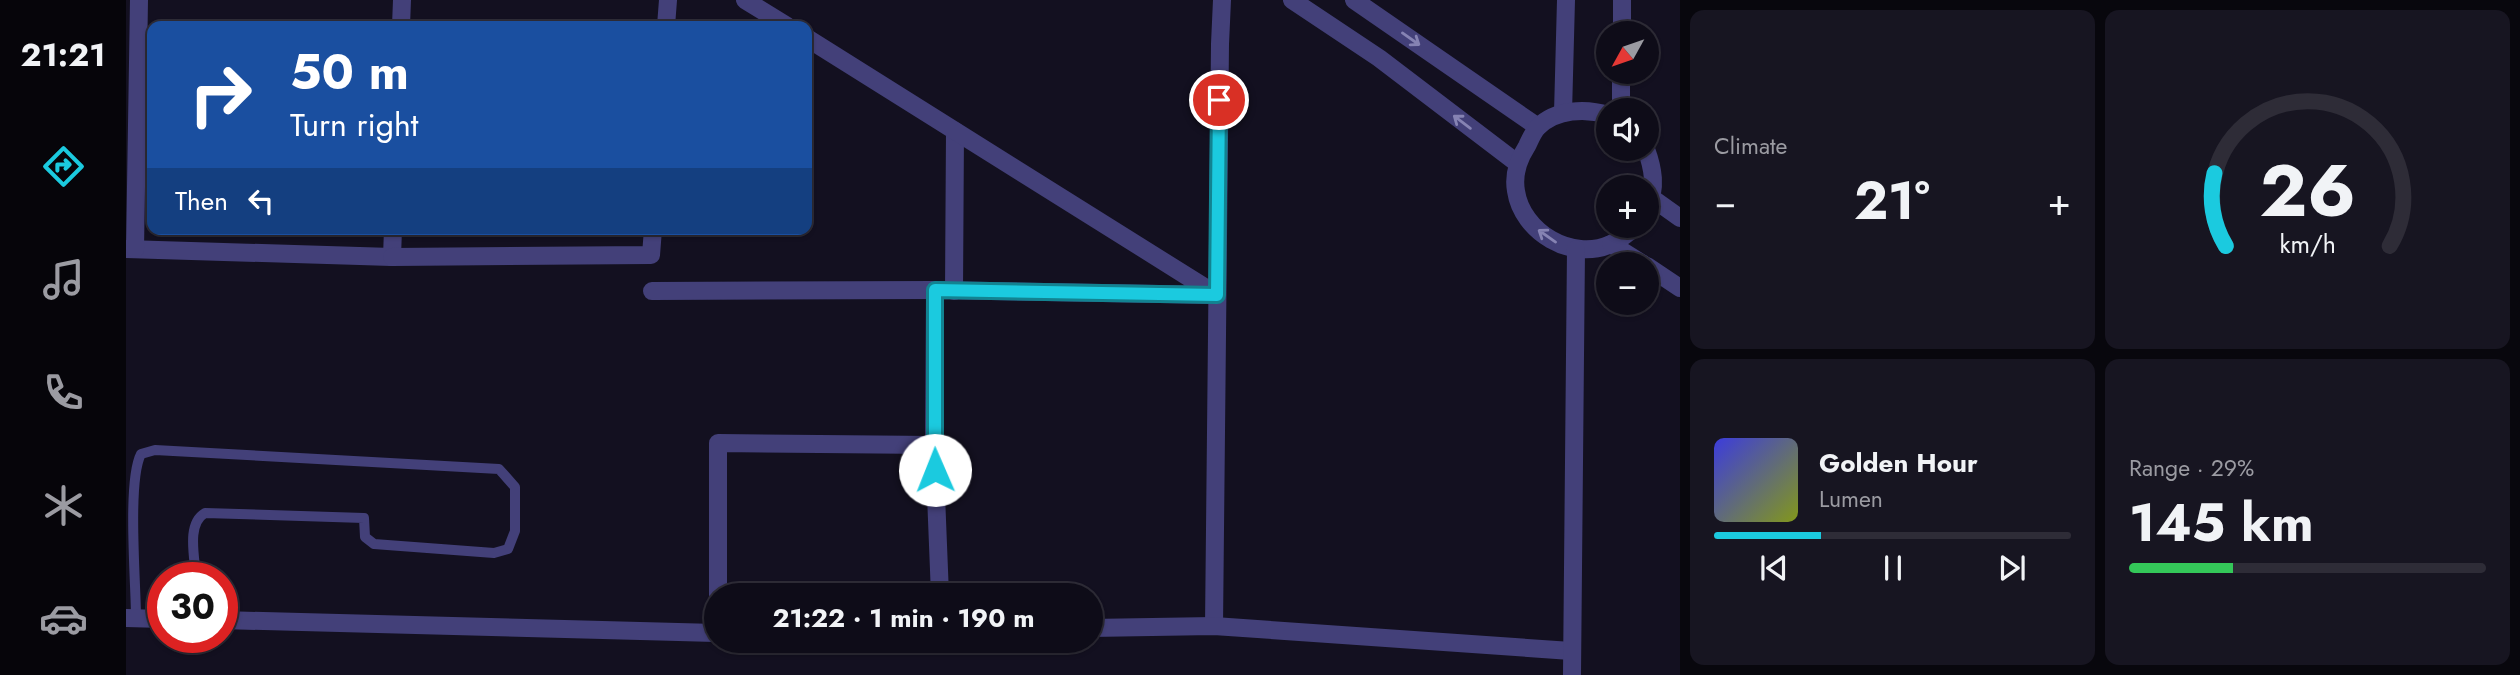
<!DOCTYPE html>
<html lang="en">
<head>
<meta charset="utf-8">
<style>
  :root { --surface:#0e0c18; --page:#171521; --text:#f1f3f6; --muted:#9b9ba2; --line:#2e2c37; --accent:#1bcadf }
  body { margin:0; font-family:Jost,sans-serif; background:var(--page); color:var(--text); height:100vh; display:flex; flex-direction:column; font-size:26px; white-space:nowrap }
  * { box-sizing:border-box; margin:0 }
  p { font-size:23px; color:var(--muted) }
  .icon { flex:none; width:38px; height:38px; fill:none; stroke:currentColor; stroke-width:2; stroke-linecap:round; stroke-linejoin:round }
  .map { position:relative; flex:1; overflow:hidden }
  .details { display:flex; flex-direction:column; gap:10px; padding:10px; background:#08070d; width:840px }
  .details>* { flex:none }
  .hud { position:absolute; left:21px; top:21px; width:665px; height:214px; border-radius:14px; box-shadow:0 2px 5px #0004,0 0 0 2px var(--line); background:#1a4fa0; color:#fff; overflow:hidden }
  .needle { width:46px; rotate:230deg }
  .buttons { position:absolute; left:1470px; top:21px; display:grid; gap:14px }
  .buttons a { display:grid; place-items:center; width:63px; height:63px; border-radius:50%; background:var(--surface); box-shadow:0 2px 5px #0004,0 0 0 2px var(--line); font-size:35px }
  .speed { position:absolute; left:21px; top:562px; display:flex; gap:14px; font-size:35px; font-weight:700; text-align:center }
  .speed>* { display:grid; place-content:center; width:91px; height:91px; border-radius:50%; background:var(--surface); box-shadow:0 2px 5px #0004,0 0 0 2px var(--line); line-height:1 }
  .speed .limit { border:10px solid #d22; background:#fff; color:#111 }
  .pin { position:absolute; display:grid; place-items:center; width:60px; height:60px; color:#fff; margin:-30px; border:4px solid #fff; border-radius:50%; box-shadow:0 2px 7px #0007 }
  .me { position:absolute; width:77px; margin:-38px; rotate:359deg; stroke-linejoin:round; filter:drop-shadow(0 0 5px #0008) }
  .turn { display:flex; align-items:center; gap:24px; height:147px; padding:0 28px; font-size:32px }
  .turn .icon { width:91px; height:91px; stroke-width:2.5 }
  .turn b { display:block; font-size:49px; line-height:60px }
  .then { display:flex; align-items:center; height:66px; padding:0 28px; background:#0003; gap:14px; font-size:26px }
  .big { font-size:52px; font-weight:700; line-height:1.1 }
  .details .widget { flex:1; display:flex; flex-direction:column; justify-content:center; gap:10px; min-width:0; padding:0 24px; border-radius:14px; background:var(--page) }
  .details .dial { align-items:center; gap:0 }
  .dial svg { height:182px; overflow:visible; fill:none; stroke:var(--line); stroke-width:7; stroke-linecap:round; text-anchor:middle }
  .dial text { fill:var(--text); stroke:none }
  .song { display:flex; align-items:center; gap:21px }
  .cover { width:84px; height:84px; border-radius:10px; background:linear-gradient(135deg,hsl(240 70% 55%),hsl(70 70% 35%)) }
  .played { height:7px; border-radius:4px; background:linear-gradient(90deg,var(--accent) 30%,var(--line) 30%) }
  .keys { display:flex; justify-content:space-around; direction:ltr }
  .heat { display:flex; justify-content:space-between; align-items:center; font-size:38px; direction:ltr }
  .charge { height:10px; border-radius:5px; background:linear-gradient(90deg,#34c759 29%,var(--line) 0) }
  .details .tiles { flex:1; display:grid; gap:10px; grid-template-columns:repeat(2,1fr) }
  .trip { position:absolute; left:578px; top:583px; width:399px; height:70px; border-radius:35px; background:var(--surface); box-shadow:0 2px 5px #0004,0 0 0 2px var(--line); font-weight:700; line-height:70px; text-align:center }
  main { display:flex; flex:1; min-height:0 }
  .tab-bar { display:flex; flex-direction:column; width:126px; justify-content:space-around; align-items:center; background:#06050a; color:var(--muted) }
  .tab-bar .icon { width:49px; height:49px }
  .tab-bar .on { color:var(--accent) }
  .tab-bar b { font-size:32px; color:var(--text) }
  .map>svg:first-child { display:block }
  .lines { fill:none; stroke-linecap:round; stroke-linejoin:round }
  .lane { stroke:#434079; stroke-width:10 }
  .street { stroke:#434079; stroke-width:18 }
  .oneway { stroke:#8683b3 }
  .route-casing { stroke:#128391; stroke-width:18 }
  .route { stroke:#1bcadf; stroke-width:12 }
</style>
</head>
<body>
<main>
<nav class="tab-bar">
<b>21:21</b>
<svg class="icon on" aria-label="directions" viewBox="0 0 24 24"><path d="M12 3l9 9-9 9-9-9zM9 14v-3h6M13 9l2 2-2 2"/></svg>
<svg class="icon" aria-label="music" viewBox="0 0 24 24"><path d="M9 18V5l10-2v13"/><circle cx="6" cy="18" r="3"/><circle cx="16" cy="16" r="3"/></svg>
<svg class="icon" aria-label="phone" viewBox="0 0 24 24"><path d="M5 4h4l2 5-3 2q2 4 5 5l2-3 5 2v4C11 20 4 13 5 4z"/></svg>
<svg class="icon" aria-label="climate" viewBox="0 0 24 24"><path d="M12 3v18M4 7l16 10M4 17L20 7"/></svg>
<svg class="icon" aria-label="car" viewBox="0 0 24 24"><path d="M5 17H2v-5l4-1 3-4h7l3 4 3 1v5h-3M9 17h6M6 11h13"/><circle cx="7" cy="17" r="2"/><circle cx="17" cy="17" r="2"/></svg>
</nav>
<div class="map">
<svg width="1554" height="675" viewBox="0 0 1554 675">
  <rect width="100%" height="100%" fill="#131020"/>
  <g class="lines">
    <path class="lane" d="M10 618C10 583 1 481 15 454L29 450 373 469 389 487V531L382 549 368 553 248 544 239 537 238 518 79 513C60 524 69 558 70 578"/>
    <g class="street">
      <polyline points="619,0 661,26"/>
      <polyline points="1166,0 1253,58 1391,163"/>
      <polyline points="1228,0 1412,127"/>
      <polyline points="275,26 276,0"/>
      <polyline points="540,26 542,0"/>
      <polyline points="1496,33 1496,0"/>
      <polyline points="1495,110 1495,72"/>
      <polyline points="1437,113 1440,0"/>
      <path d="M1482 115C1460 108 1430 109 1412 127 1407 132 1404 140 1401 146 1392 160 1387 174 1390 191 1396 232 1446 262 1485 244 1494 240 1503 232 1511 226"/>
      <path d="M1520 149C1527 168 1531 188 1521 208"/>
      <polyline points="1526,198 1554,218"/>
      <polyline points="1485,244 1517,264"/>
      <polyline points="0,249 266,257 267,229"/>
      <polyline points="9,249 13,0"/>
      <polyline points="266,257 525,255 527,229"/>
      <polyline points="1521,266 1554,288"/>
      <polyline points="526,291 809,290"/>
      <polyline points="828,291 829,131"/>
      <polyline points="808,445 814,595"/>
      <polyline points="592,595 592,443 808,445 809,290 1091,295 681,38"/>
      <polyline points="0,618 37,619"/>
      <polyline points="96,620 590,633"/>
      <polyline points="1088,626 1094,44 1096,0"/>
      <polyline points="964,628 1088,626 1445,651"/>
      <polyline points="1446,675 1450,249"/>
    </g>
  </g>
  <defs><path id="oneway-shaft" d="M-6 0H5M1.5-3L5.5 0L1.5 3" fill="none" stroke-width="1.6" stroke-linecap="round" stroke-linejoin="round" transform="scale(1.75)"/></defs>
  <g class="oneway">
    <use href="#oneway-shaft" transform="translate(1285 39) rotate(35)"/>
    <use href="#oneway-shaft" transform="translate(1336 122) rotate(-143)"/>
    <use href="#oneway-shaft" transform="translate(1421 236) rotate(-145)"/>
  </g>
  <g class="lines">
    <g class="route-casing">
      <polyline id="route" points="809,470 809,290 1091,295 1093,100"/>
    </g>
    <use href="#route" class="route"/>
  </g>
</svg>
<div class="buttons">
<a><svg class="needle" viewBox="-14 -14 28 28"><path d="M0-13l5 13h-10z" fill="#e53935"/><path d="M0 13l5-13h-10z" fill="#9b9ba2"/></svg></a>
<a><svg class="icon" aria-label="sound" viewBox="0 0 24 24"><path d="M4 9h4l5-4v14l-5-4H4zM17 9q2 3 0 6"/></svg></a>
<a>+</a>
<a>−</a>
</div>
<div class="speed"><div class="limit">30</div></div>
<div class="pin" style="left:1093px;top:100px;background:#d93025"><svg class="icon" aria-label="arrive" viewBox="0 0 24 24"><path d="M6 21V4h12l-3 4 3 4H6"/></svg></div>
<svg class="me" style="left:809px;top:470px" viewBox="-20 -20 40 40"><circle r="19" fill="#fff"/><path d="M0-13L10 11 0 6-10 11z" fill="#1bcadf"/></svg>
<div class="trip">21:22 · 1 min · 190 m</div>
<div class="hud">
<div class="turn"><svg class="icon" aria-label="right" viewBox="0 0 24 24"><path d="M7 20v-9h11M14 6l5 5-5 5"/></svg><div><b>50 m</b>Turn right</div></div>
<div class="then">Then<svg class="icon" aria-label="left" viewBox="0 0 24 24"><path d="M17 20v-9H6M10 6l-5 5 5 5"/></svg></div>
</div>
</div>
<section class="details">
<div class="tiles">
<div class="widget"><p>Climate</p>
<div class="heat"><a>−</a><b class="big">21°</b><a>+</a></div>
</div>
<div class="widget dial"><svg viewBox="0 0 100 80">
<path d="M14 69A42 42 0 1 1 86 69"/>
<path d="M14 69A42 42 0 0 1 9 37" stroke="#1bcadf"/>
<text x="50" y="56" font-size="32" font-weight="700">26</text>
<text x="50" y="72" font-size="11">km/h</text>
</svg></div>
<div class="widget">
<div class="song"><i class="cover"></i><div><b>Golden Hour</b><p>Lumen</p></div></div>
<div class="played"></div>
<div class="keys"><svg class="icon" aria-label="previous" viewBox="0 0 24 24"><path d="M18 5L8 12l10 7zM5 5v14"/></svg><svg class="icon" aria-label="pause" viewBox="0 0 24 24"><path d="M8 5v14M16 5v14"/></svg><svg class="icon" aria-label="next" viewBox="0 0 24 24"><path d="M6 5l10 7-10 7zM19 5v14"/></svg></div>
</div>
<div class="widget"><p>Range · 29%</p><b class="big">145 km</b><div class="charge"></div></div>
</div>
</section>
</main>
</body>
</html>
